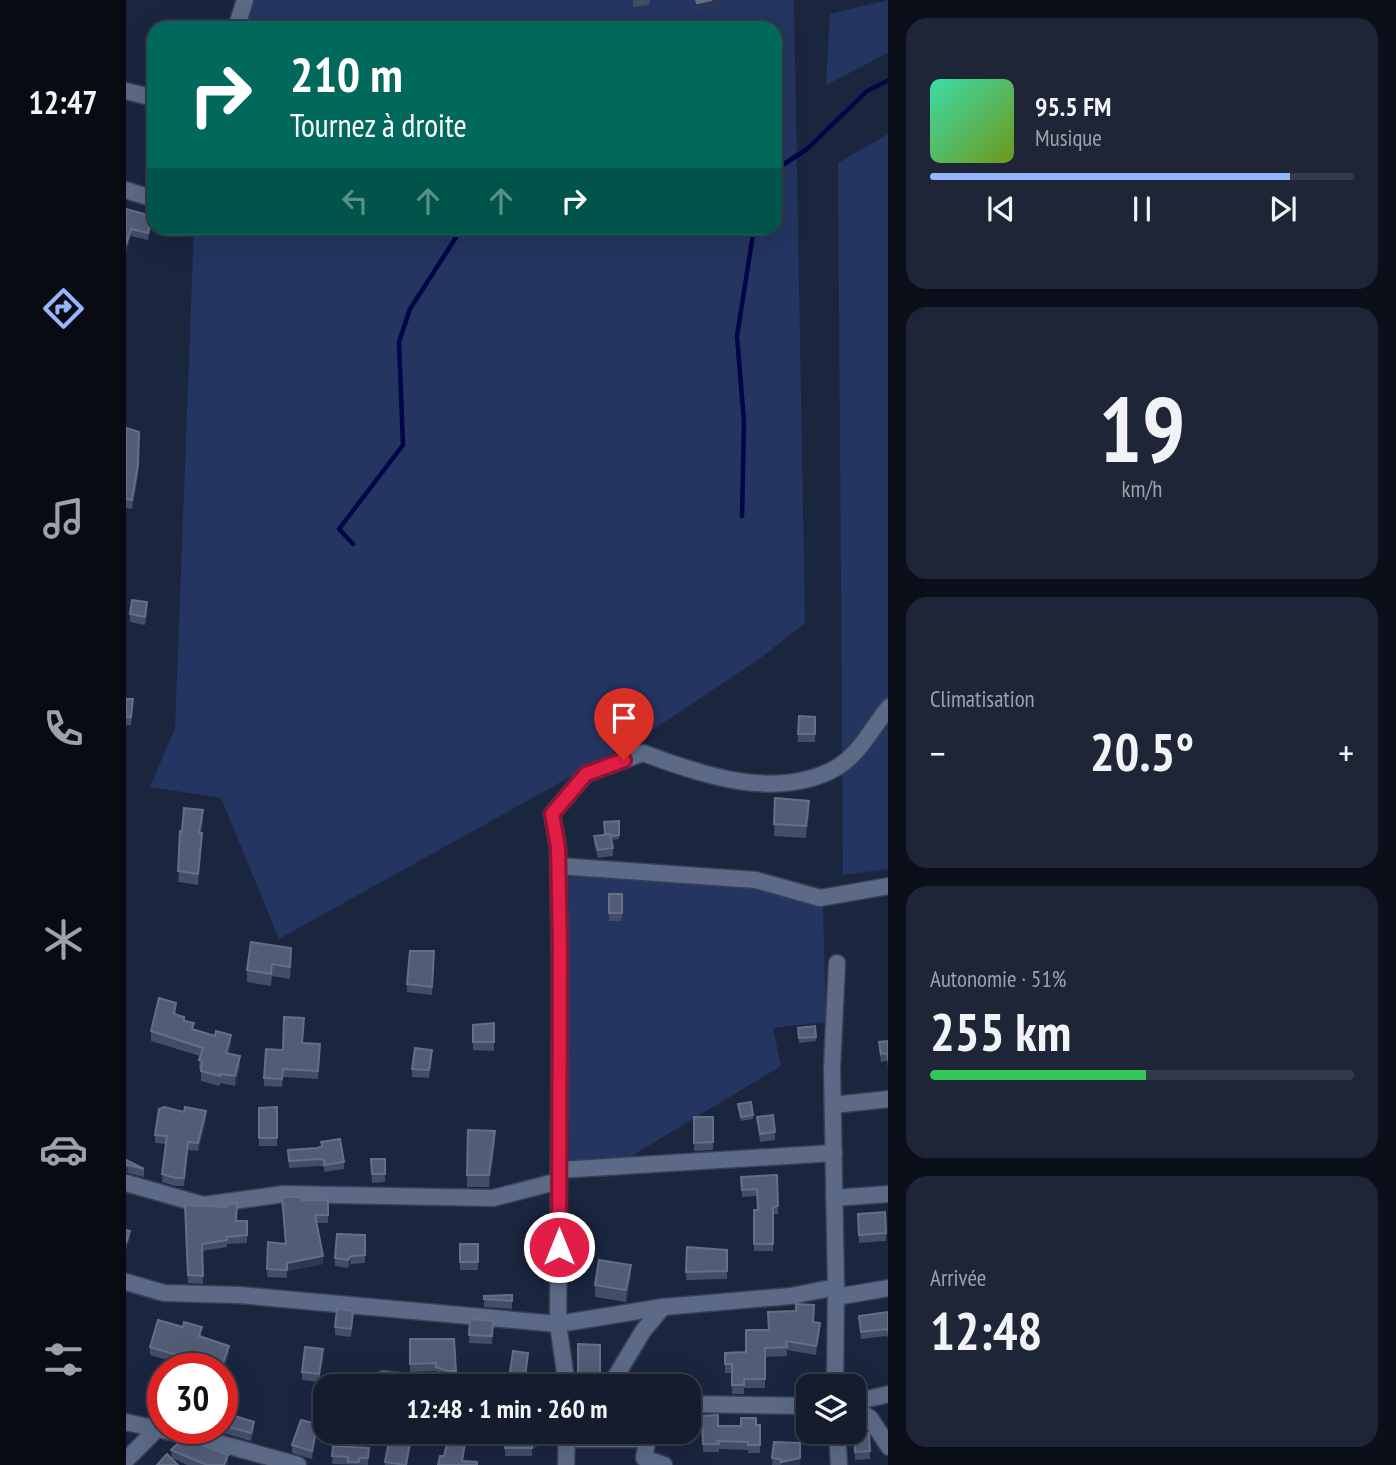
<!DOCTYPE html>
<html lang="fr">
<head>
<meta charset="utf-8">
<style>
  :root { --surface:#141c2e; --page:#1d2536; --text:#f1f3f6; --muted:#9da1aa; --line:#333a4a; --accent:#96b6fd }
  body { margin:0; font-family:"PT Sans Narrow",sans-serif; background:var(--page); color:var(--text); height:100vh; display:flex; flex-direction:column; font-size:26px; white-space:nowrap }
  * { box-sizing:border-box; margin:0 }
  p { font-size:23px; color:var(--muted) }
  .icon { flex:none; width:38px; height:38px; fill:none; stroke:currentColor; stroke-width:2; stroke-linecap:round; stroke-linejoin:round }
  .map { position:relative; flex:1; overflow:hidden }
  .details { display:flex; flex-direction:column; gap:18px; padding:18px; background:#0b0f19; width:508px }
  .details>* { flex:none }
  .banner { position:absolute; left:21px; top:21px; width:635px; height:214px; border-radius:21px; box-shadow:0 7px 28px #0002,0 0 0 2px var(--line); background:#00695c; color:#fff; overflow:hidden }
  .controls { position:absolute; left:670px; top:1374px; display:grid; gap:14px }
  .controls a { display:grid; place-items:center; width:70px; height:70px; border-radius:14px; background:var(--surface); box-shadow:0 7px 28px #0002,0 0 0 2px var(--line); font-size:35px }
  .speed { position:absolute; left:21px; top:1353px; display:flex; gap:14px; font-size:35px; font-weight:700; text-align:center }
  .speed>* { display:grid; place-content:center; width:91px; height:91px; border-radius:50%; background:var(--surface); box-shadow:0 7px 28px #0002,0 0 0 2px var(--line); line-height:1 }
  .speed .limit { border:10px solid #d22; background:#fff; color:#111 }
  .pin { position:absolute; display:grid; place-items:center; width:60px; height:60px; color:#fff; margin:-72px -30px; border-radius:50% 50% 50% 0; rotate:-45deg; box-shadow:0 0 7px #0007 }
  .pin .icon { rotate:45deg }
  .me { position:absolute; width:77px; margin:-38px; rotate:0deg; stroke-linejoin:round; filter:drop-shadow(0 0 5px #0008) }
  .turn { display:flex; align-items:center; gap:24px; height:147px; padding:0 28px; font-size:32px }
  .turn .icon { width:91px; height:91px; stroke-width:2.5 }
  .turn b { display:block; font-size:49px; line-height:60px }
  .lanes { display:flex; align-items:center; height:66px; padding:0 28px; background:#0003; justify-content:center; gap:35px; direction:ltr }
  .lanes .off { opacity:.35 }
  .big { font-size:52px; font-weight:600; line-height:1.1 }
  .details .widget { flex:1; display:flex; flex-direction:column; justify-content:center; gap:10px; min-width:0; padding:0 24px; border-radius:21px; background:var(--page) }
  .details .dial { align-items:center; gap:0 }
  .dial b { font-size:91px; line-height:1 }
  .song { display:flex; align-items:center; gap:21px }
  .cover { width:84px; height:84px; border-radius:10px; background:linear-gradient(135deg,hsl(160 70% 55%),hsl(80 70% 35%)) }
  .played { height:7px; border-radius:4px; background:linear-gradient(90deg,var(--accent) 85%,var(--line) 85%) }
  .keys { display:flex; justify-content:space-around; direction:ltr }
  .heat { display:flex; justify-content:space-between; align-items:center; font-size:38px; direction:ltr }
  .charge { height:10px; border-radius:5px; background:linear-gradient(90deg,#34c759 51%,var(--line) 0) }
  .trip { position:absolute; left:187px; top:1374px; width:388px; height:70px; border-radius:21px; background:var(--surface); box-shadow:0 7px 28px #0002,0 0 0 2px var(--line); font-weight:600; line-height:70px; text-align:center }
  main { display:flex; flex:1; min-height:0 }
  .tab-bar { display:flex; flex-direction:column; width:126px; justify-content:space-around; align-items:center; background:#080b12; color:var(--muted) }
  .tab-bar .icon { width:49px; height:49px }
  .tab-bar .active { color:var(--accent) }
  .tab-bar b { font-size:32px; color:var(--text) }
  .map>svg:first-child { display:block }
  .green { fill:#233560 }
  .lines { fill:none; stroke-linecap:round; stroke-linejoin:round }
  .stream { stroke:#01054a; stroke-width:4.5 }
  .street-casing { stroke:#384056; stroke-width:19 }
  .street { stroke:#5c6a87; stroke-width:16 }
  .wall { fill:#424e68 }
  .shaded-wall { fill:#2c3852 }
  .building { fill:#515c75; stroke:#646f87; stroke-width:2 }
  .route-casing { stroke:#92132f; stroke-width:18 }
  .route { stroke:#e11d48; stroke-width:12 }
</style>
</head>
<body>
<main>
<nav class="tab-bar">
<b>12:47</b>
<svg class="icon active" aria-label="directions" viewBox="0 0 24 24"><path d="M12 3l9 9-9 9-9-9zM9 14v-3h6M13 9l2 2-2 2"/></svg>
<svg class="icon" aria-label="music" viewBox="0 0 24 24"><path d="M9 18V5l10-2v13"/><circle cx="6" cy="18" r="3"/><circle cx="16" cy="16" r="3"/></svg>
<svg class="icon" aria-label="phone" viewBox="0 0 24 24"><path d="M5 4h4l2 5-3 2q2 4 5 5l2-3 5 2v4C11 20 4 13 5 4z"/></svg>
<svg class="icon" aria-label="climate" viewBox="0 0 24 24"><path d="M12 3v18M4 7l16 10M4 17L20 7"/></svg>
<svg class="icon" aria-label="car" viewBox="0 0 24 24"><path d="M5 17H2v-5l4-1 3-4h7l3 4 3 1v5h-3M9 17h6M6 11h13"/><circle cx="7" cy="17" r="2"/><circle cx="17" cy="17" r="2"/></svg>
<svg class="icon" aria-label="filters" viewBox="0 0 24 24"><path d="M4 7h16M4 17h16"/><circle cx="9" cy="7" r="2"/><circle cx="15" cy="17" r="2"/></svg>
</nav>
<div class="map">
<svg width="763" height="1465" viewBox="0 0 763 1465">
  <rect width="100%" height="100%" fill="#1a253e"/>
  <g class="green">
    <polygon points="129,0 668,0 679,623 636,657 516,737 153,939 95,798 24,787 49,728 68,228 649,228 649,28 146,28 121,19"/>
    <polygon points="762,0 762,53 700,85 704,14"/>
    <polygon points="762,134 762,869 717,875 712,163"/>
    <polygon points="440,874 629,887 697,906 700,1022 647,1028 655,1066 497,1161 443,1163"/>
  </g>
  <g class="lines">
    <g class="stream">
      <polyline points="649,170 681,149 741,91 763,80"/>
      <polyline points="616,516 618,422 611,336 628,228"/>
      <polyline points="227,544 213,529 277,445 273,342 284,309 336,228"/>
    </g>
    <g class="street-casing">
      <g id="street">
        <polyline points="110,28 119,0"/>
        <polyline points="0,91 28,98"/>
        <polyline points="0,190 28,199"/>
        <polyline points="432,866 630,880 694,898 763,886"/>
        <polyline points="707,1105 763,1099"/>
        <polyline points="433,1170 708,1153"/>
        <polyline points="0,1183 77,1205 158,1194 367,1198 433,1181"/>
        <polyline points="708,1198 763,1194"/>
        <polyline points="0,1282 38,1293 113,1295 432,1324 537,1307 665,1296 710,1287"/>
        <polyline points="710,1297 763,1288"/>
        <polyline points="257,1379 314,1386"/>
        <path d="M441 1386 432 1324 434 974 432 847 426 814 460 774 517 753C575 775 651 801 710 768 733 755 746 728 763 707"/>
        <polyline points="484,1386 517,1331 537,1307"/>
        <polyline points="709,1386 710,1287 706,1068 711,963"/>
        <polyline points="728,1402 763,1394"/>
        <polyline points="564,1404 682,1406"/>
        <polyline points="728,1408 744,1418 763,1447"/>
        <polyline points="0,1422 85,1441 172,1465"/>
        <polyline points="523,1432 518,1458 538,1465"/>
        <polyline points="711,1432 713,1465"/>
        <polyline points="441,1439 521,1439"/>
        <polyline points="0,1460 31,1429"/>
        <polyline points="440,1465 441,1432"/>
      </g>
    </g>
    <use href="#street" class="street"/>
  </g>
  <g class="wall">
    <polygon points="507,0 524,0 523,5 507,7"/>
    <polygon points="0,209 26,224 22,240 5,236"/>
    <polygon points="0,428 12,475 6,509 0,508"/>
    <polygon points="21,610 19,625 4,622 4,614"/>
    <polygon points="0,699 7,707 5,725 0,725"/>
    <polygon points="673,716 689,717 689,742 672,742"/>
    <polygon points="649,798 683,813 680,838 648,836"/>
    <polygon points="77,821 75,833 76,844 72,885 52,882 56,831"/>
    <polygon points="493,835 493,839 485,840 487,848 487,856 472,858 468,844 468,836"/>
    <rect x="483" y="894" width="13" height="27"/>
    <polygon points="308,951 306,995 281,992 281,984"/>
    <polygon points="165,960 164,979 146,976 145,986 121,982 121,970"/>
    <polygon points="50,1012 50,1015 68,1030 105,1045 103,1053 114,1066 109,1086 94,1083 94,1086 75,1081 75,1070 73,1069 74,1056 25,1041 25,1031"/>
    <polygon points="368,1023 368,1051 347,1050 347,1025"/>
    <polygon points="689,1026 690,1041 673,1043 672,1028"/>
    <polygon points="762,1041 762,1068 761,1061 755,1062 753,1050 753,1042"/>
    <polygon points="177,1043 194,1052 192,1079 157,1077 156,1087 138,1086 138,1078 157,1050"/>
    <polygon points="306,1058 303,1078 286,1077 286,1069"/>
    <polygon points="612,1104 627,1115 627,1119 615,1121"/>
    <polygon points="151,1107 151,1146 133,1146 133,1108"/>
    <polygon points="568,1117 587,1117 587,1150 568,1151"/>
    <polygon points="631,1117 649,1132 649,1140 634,1142"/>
    <polygon points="80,1119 72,1151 62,1150 58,1186 49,1186 36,1182 40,1144 29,1143 29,1135"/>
    <polygon points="342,1130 369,1143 363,1187 341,1187"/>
    <polygon points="195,1142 218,1162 218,1169 198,1172 198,1167 194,1166 163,1168 162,1150 191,1148 195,1146"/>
    <polygon points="245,1159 259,1159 259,1182 246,1183"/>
    <polygon points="0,1160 18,1169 18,1177 2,1173 0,1173"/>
    <polygon points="651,1175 652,1214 647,1214 647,1251 628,1251 628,1210 632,1210 631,1196 616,1197 615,1177"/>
    <polygon points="156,1197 176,1200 202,1200 202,1223 190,1223 197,1264 161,1271 161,1278 141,1277 142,1242 159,1244"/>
    <polygon points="59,1213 110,1221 121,1221 121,1243 101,1244 101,1247 76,1251 77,1284 62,1283"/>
    <polygon points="732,1222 760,1233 760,1241 733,1243"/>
    <polygon points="239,1235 239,1263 225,1264 222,1268 209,1266 209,1258"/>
    <rect x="334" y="1244" width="18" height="26"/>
    <polygon points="561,1247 601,1250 601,1279 560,1280"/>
    <polygon points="505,1277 500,1302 469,1297 469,1285"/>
    <polygon points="386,1295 386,1309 358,1307 358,1296"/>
    <polygon points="762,1312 762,1339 761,1336 735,1339 733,1316"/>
    <polygon points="227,1319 225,1337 209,1335 209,1327"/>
    <polygon points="344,1319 367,1321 366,1344 343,1343"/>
    <polygon points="687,1322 694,1333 690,1355 661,1350 661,1356 639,1357 639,1388 618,1388 618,1394 606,1394 606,1373 599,1373 599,1353 620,1352 643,1330"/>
    <polygon points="76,1335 75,1337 103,1354 97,1371 96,1368 88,1368 67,1361 65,1367 24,1355 24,1347"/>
    <polygon points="284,1339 330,1371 330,1379 322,1379 310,1375 310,1371 284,1372"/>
    <polygon points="452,1344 474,1345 474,1382 452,1382"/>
    <polygon points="197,1357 193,1382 176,1380 176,1372"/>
    <polygon points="96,1412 128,1430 125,1441 90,1431 90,1428 96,1428"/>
    <polygon points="576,1416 592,1426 634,1425 634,1453 622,1453 622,1450 593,1449 593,1452 577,1452"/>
    <polygon points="191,1432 186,1459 166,1453 166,1445"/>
    <polygon points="356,1432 428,1432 428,1439 406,1449 406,1456 379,1456 379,1443 357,1445"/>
    <polygon points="728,1433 743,1433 744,1459 729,1460"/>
    <polygon points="648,1442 674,1465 646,1465"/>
    <polygon points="285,1444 281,1465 259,1465 259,1462"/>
    <polygon points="207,1446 243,1448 242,1465 206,1464"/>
    <polygon points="45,1450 102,1463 102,1465 61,1465 46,1458"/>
  </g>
  <g class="shaded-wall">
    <polygon points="586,0 593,0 593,7 571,11 571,3"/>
    <polygon points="26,216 26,224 22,240 22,233"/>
    <polygon points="5,229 5,236 0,253 0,245"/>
    <polygon points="13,432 12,475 6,509 6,500"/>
    <polygon points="683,801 683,813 680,838 680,826"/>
    <polygon points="77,810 77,821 73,843 73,833"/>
    <polygon points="76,833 76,844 72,885 72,874"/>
    <polygon points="105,1035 105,1045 100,1062 100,1053"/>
    <polygon points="114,1056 114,1066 109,1086 109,1076"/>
    <polygon points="80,1111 80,1119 72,1151 72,1143"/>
    <polygon points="369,1131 369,1143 363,1187 363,1175"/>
    <polygon points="2,1165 2,1173 0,1173 0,1166"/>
    <polygon points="4,1231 4,1239 0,1251 0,1243"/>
    <polygon points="197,1256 197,1264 161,1271 161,1263"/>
    <polygon points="225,1256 225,1264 222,1268 222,1260"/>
    <polygon points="505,1265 505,1277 500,1302 500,1290"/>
    <polygon points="694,1323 694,1333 690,1355 690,1346"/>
    <polygon points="103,1346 103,1354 97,1371 97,1363"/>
    <polygon points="128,1422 128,1430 125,1441 125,1433"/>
    <polygon points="191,1424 191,1432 186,1459 186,1451"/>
    <polygon points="428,1432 428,1439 406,1449 406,1441"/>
    <polygon points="285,1436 285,1444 281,1465 280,1465"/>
    <polygon points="102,1455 102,1465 98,1465"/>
    <polygon points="674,1458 674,1465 655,1465 655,1462"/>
  </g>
  <g class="building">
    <polygon points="570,0 586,0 571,3"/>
    <polygon points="0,209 26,216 22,233 5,229 0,245"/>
    <polygon points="0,428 13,432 12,465 6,500 0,499"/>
    <polygon points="6,600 21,602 19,617 4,614"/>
    <polygon points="0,699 7,699 5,717 0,717"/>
    <polygon points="673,716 689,717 689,734 672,734"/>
    <polygon points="649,798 683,801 680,826 648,824"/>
    <polygon points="58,808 77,810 73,833 76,833 72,874 52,871 54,831 56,831"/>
    <polygon points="493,821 493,835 485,836 484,834 479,834 478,822"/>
    <polygon points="484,834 487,848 472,850 468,836"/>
    <rect x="483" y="894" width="13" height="19"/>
    <polygon points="125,942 165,948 164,967 146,964 145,974 121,970"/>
    <polygon points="284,951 308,951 306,987 281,984"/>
    <polygon points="33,998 50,1003 48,1014 58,1017 58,1021 68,1023 66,1029 89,1036 90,1031 105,1035 100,1053 114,1056 109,1076 94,1074 94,1076 75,1071 76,1061 73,1060 77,1048 25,1031"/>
    <polygon points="158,1017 178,1018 176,1043 194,1044 192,1071 157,1069 156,1079 138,1078 140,1049 157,1050"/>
    <polygon points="368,1023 368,1042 347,1042 347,1025"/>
    <polygon points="689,1026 690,1037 673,1038 672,1028"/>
    <polygon points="762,1041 762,1060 761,1053 755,1054 753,1042"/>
    <polygon points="289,1048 306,1050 303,1070 286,1069"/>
    <polygon points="625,1102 627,1115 615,1117 612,1104"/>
    <polygon points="38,1107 58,1112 59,1107 80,1111 72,1143 62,1142 58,1178 49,1178 36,1174 41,1136 29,1135 33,1109"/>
    <polygon points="151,1107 151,1138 133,1138 133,1108"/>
    <polygon points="647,1115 649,1132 634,1134 631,1117"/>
    <polygon points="568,1117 587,1117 587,1142 568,1143"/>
    <polygon points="342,1130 369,1131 363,1175 341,1175"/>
    <polygon points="214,1139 218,1162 198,1165 198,1160 194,1159 163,1161 162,1150 191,1148 197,1146 195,1142"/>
    <polygon points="245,1159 259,1159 259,1174 246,1174"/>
    <polygon points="0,1160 18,1169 2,1165 0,1166"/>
    <polygon points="651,1175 652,1206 647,1207 647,1244 628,1244 628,1210 632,1210 631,1189 616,1190 615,1177"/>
    <polygon points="156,1197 175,1197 176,1200 202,1200 202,1215 189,1215 197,1256 161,1263 161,1270 141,1269 142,1242 160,1244"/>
    <polygon points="111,1203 110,1221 121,1221 121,1235 101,1237 101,1240 76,1244 77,1276 62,1275 59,1205 100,1207 100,1205"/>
    <polygon points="759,1212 760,1233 733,1235 732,1214"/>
    <polygon points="0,1230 4,1231 0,1243"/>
    <polygon points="211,1234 239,1235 239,1255 225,1256 222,1260 209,1258"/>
    <rect x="334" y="1244" width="18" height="18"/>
    <polygon points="561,1247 601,1250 601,1271 560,1272"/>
    <polygon points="473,1260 505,1265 500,1290 469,1285"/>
    <polygon points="386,1295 386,1301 358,1299 358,1296"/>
    <polygon points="670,1304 688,1305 687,1322 694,1323 690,1346 660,1341 661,1347 639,1348 639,1379 618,1379 618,1385 606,1385 606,1364 599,1364 599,1353 620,1352 620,1330 643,1330 642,1312 670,1311"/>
    <polygon points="211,1309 227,1311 225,1329 209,1327"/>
    <polygon points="762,1312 762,1332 761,1329 735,1332 733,1316"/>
    <polygon points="344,1319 367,1321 366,1336 343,1335"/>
    <polygon points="32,1320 57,1327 58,1322 76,1327 73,1336 103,1346 97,1363 67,1353 65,1359 24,1347"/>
    <polygon points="284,1339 328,1339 330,1371 322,1371 310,1367 310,1363 284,1364"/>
    <polygon points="452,1344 474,1345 474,1374 452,1374"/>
    <polygon points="179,1347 197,1349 193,1374 176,1372"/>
    <polygon points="387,1351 402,1353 398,1386 382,1386"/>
    <polygon points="682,1382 697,1383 697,1386 682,1386 682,1392 681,1391"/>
    <polygon points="96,1412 128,1422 125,1433 96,1425"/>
    <polygon points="592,1415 592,1426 615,1426 615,1418 630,1418 630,1425 634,1425 634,1445 622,1445 622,1442 592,1441 593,1444 577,1444 576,1416"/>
    <polygon points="175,1420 191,1424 186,1451 166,1445"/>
    <polygon points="265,1432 285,1436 280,1465 259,1462"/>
    <polygon points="357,1432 427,1432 406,1441 406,1448 379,1448 379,1435 357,1437"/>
    <polygon points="728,1433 743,1433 744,1451 729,1452"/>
    <polygon points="58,1438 102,1455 98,1465 81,1465 45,1450"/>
    <polygon points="322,1440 339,1443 336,1461 351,1462 351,1465 312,1465 314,1456 318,1456"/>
    <polygon points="648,1442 674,1443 674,1458 655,1462 654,1459 646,1458"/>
    <polygon points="207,1446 243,1448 242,1458 233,1458 233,1462 222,1462 222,1457 206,1456"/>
    <polygon points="41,1454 52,1465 31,1465"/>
  </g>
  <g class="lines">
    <g class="route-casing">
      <polyline id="route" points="433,1247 434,947 432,847 426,814 460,774 498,760"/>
    </g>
    <use href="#route" class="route"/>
  </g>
</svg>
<div class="controls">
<a><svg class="icon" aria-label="layers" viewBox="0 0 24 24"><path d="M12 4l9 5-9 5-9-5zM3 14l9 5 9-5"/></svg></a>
</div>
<div class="speed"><div class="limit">30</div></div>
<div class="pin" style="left:498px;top:760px;background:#d93025"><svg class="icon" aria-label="arrive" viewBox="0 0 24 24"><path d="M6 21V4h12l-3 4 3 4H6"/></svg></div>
<svg class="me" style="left:433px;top:1247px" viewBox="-20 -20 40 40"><circle r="17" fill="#e11d48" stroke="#fff" stroke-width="3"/><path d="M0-11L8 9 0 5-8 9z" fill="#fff"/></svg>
<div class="trip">12:48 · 1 min · 260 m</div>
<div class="banner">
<div class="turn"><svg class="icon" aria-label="right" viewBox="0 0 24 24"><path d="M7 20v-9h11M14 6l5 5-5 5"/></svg><div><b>210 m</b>Tournez à droite</div></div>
<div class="lanes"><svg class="icon off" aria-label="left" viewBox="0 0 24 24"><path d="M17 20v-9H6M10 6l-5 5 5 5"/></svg><svg class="icon off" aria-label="ahead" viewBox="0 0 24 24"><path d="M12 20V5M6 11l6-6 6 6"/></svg><svg class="icon off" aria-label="ahead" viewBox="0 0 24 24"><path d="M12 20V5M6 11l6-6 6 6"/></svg><svg class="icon" aria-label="right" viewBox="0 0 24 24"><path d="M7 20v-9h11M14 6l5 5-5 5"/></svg></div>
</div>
</div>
<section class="details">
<div class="widget">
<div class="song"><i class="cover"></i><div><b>95.5 FM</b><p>Musique</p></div></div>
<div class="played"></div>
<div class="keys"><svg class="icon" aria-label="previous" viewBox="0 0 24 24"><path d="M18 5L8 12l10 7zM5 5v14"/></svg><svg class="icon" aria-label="pause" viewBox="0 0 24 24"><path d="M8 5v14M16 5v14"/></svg><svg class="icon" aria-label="next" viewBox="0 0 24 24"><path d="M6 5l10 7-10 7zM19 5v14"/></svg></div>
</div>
<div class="widget dial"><b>19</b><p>km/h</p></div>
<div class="widget"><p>Climatisation</p>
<div class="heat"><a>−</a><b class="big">20.5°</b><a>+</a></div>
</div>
<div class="widget"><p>Autonomie · 51%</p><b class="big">255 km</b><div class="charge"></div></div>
<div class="widget"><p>Arrivée</p><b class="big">12:48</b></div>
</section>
</main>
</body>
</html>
